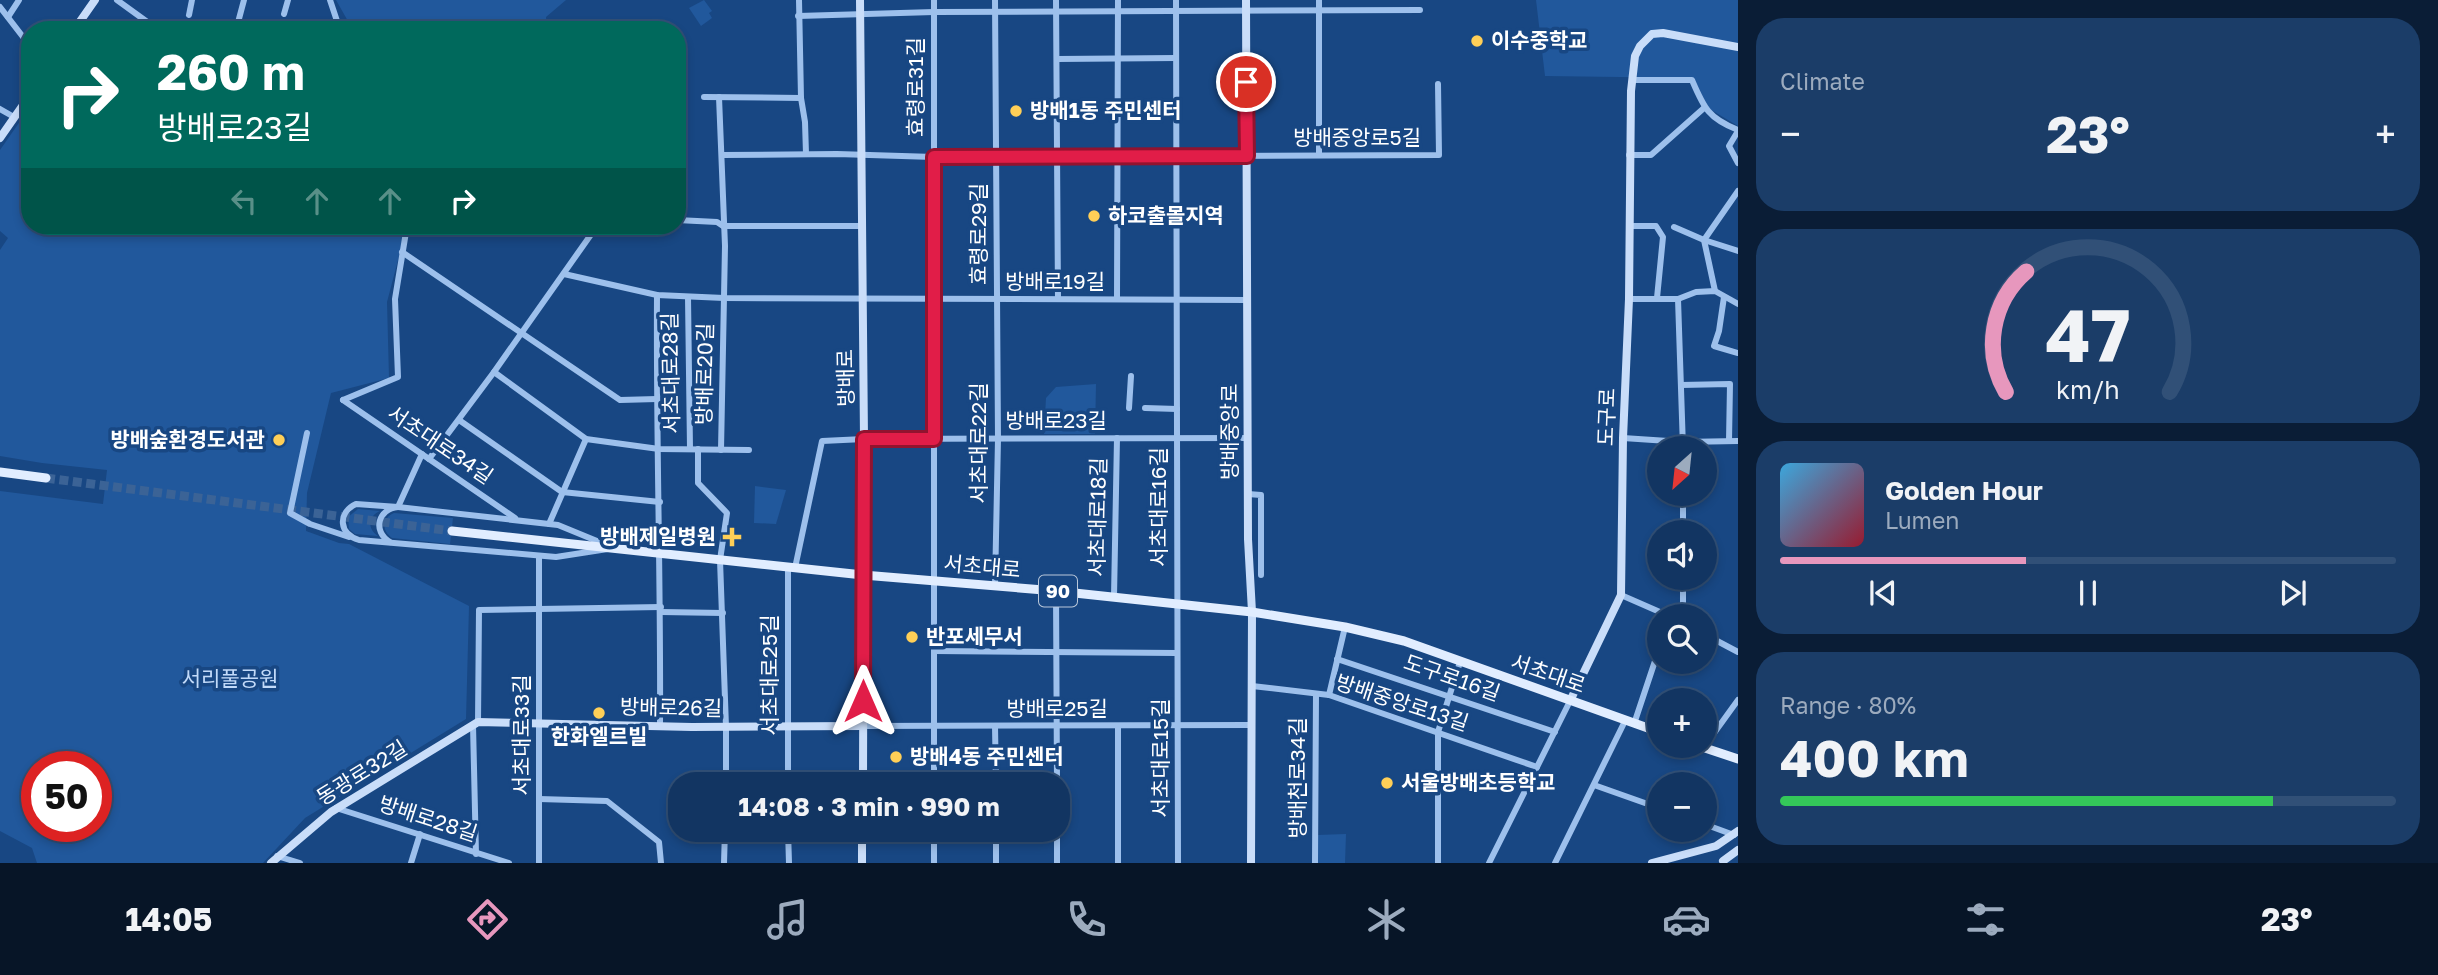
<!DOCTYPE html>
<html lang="en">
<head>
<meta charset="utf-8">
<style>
  :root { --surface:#123562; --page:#1b3d68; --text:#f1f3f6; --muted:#9cabbe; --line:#315077; --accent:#e797bd }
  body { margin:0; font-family:"Golos Text","Noto Sans KR",sans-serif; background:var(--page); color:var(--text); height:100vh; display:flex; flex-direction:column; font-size:26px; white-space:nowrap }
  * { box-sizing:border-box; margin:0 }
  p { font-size:23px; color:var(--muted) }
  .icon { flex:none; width:38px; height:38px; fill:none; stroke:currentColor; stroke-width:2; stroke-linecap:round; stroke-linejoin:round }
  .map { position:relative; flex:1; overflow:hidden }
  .side { display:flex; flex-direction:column; gap:18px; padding:18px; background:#0a1d36; width:700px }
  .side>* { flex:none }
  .top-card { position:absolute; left:21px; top:21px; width:665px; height:214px; border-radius:28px; box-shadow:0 4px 10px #0003,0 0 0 2px var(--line); background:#00695c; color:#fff; overflow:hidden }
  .needle { width:46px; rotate:207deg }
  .buttons { position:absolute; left:1647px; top:436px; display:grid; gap:14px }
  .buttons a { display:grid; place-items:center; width:70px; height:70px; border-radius:50%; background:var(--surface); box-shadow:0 4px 10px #0003,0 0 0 2px var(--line); font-size:35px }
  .speed { position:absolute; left:21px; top:751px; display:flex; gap:14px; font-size:35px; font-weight:700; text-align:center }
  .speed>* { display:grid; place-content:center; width:91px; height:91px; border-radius:50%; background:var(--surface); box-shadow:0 4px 10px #0003,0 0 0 2px var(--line); line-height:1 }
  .speed .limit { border:10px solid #d22; background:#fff; color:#111 }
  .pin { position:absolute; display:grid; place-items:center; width:60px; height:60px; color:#fff; margin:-30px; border:4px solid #fff; border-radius:50%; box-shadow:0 2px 7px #0007 }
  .me { position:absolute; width:77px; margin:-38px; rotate:0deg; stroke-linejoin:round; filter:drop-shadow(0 0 5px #0008) }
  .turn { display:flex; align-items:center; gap:24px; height:147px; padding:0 21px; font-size:32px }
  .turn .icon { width:91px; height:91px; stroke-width:2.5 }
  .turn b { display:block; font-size:49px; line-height:60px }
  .lanes { display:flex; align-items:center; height:66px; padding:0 21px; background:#0003; justify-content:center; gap:35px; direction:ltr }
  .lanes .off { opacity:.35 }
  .big { font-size:52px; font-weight:700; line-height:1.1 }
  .side .widget { flex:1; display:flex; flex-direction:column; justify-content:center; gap:10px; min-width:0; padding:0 24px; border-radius:28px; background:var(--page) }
  .side .dial { align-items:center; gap:0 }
  .dial svg { height:182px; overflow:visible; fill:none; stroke:var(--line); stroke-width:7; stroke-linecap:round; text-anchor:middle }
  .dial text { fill:var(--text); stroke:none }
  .song { display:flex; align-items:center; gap:21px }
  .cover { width:84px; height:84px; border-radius:10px; background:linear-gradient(135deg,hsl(200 70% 55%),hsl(350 70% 35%)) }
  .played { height:7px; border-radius:4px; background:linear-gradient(90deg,var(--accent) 40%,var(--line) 40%) }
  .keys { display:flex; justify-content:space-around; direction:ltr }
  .heat { display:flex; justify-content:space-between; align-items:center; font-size:38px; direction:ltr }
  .charge { height:10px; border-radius:5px; background:linear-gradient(90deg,#34c759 80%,var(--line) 0) }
  .trip { position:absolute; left:668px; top:772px; width:402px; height:70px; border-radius:28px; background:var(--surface); box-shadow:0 4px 10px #0003,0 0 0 2px var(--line); font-weight:700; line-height:70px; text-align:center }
  .dock { display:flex; height:112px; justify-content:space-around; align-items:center; background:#071527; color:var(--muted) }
  .dock .icon { width:49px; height:49px }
  .dock .selected { color:var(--accent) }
  .dock b { font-size:32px; color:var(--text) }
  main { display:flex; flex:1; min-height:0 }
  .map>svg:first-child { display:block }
  .green { fill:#21589c; fill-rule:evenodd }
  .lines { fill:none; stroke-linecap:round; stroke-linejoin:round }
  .primary-tunnel { stroke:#3b6396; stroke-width:9; stroke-dasharray:9 4.5; stroke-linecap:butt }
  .street { stroke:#9dc0ec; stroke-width:6 }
  .secondary { stroke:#c9ddf9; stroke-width:8 }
  .primary { stroke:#e1edff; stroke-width:9 }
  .route-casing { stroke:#92132f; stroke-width:18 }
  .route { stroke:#e11d48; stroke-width:12 }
  .poi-dot { fill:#ffcf57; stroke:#184783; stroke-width:2.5 }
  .labels { text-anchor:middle; stroke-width:7; stroke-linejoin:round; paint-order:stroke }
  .shield { fill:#184783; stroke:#bac8da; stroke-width:2 }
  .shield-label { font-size:19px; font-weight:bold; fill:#fff }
  .poi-label { font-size:21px; font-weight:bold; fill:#fff; stroke:#184783; text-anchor:start }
  .street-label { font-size:21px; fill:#fff; stroke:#184783 }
  .park-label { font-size:21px; fill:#c2daf9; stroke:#184783 }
</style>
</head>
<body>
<main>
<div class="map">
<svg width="1738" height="863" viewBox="0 0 1738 863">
  <rect width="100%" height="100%" fill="#184783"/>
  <g class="green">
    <polygon points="336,0 566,0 546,17 547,30 353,30"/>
    <polygon points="704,0 712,11 709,13 712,18 701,26 689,8"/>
    <polygon points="1536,0 1738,0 1738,126 1708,108 1694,78 1545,76"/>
    <path d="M30 107V226H407L387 302 389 378 331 393 307 493 306 531 339 543 349 544 469 606 466 719 305 818 263 863H37L32 848 0 831V491L103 504 107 470 42 463 0 456V250L8 238 0 231V150ZM37 766H96V826H37Z"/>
    <polygon points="1096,384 1095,434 1044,434 1046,398 1056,387"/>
    <polygon points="755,486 786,490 776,524 754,523"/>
    <path d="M358 509 380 511C368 516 367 529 378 536L355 534 349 529 348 517Z"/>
    <path d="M394 513 453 518 450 544 392 538C381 530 382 518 394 513Z"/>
    <polygon points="1346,834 1345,863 1316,863 1317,835"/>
  </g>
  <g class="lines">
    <polyline class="primary-tunnel" points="46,478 452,531"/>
    <g class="street">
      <polyline points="117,0 157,29"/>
      <polyline points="330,0 340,30"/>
      <polyline points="799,0 801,98 805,122 806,154"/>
      <polyline points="934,0 934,784"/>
      <polyline points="1056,0 1058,299"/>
      <polyline points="1176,0 1178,863"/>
      <polyline points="1319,0 1319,155"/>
      <polyline points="0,7 30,46"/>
      <polyline points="284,14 288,0"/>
      <polyline points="189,15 192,0"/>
      <polyline points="798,16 934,12 1420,10"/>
      <polyline points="8,17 19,0"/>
      <polyline points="236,30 244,0"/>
      <polyline points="1057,59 1176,58"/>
      <path d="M1632 80H1692C1704 108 1708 118 1738 130"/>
      <polyline points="704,97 801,98"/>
      <polyline points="719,97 725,246 721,450"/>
      <polyline points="0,109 14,117"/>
      <polyline points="1738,131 1729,146 1738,163"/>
      <polyline points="722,155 837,154 934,157 1439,155 1438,84"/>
      <polyline points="1629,155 1651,155 1704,108"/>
      <polyline points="677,220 717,222 723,226 862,226"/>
      <polyline points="1629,226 1656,226 1663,237 1657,298"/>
      <polyline points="1674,227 1704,240 1738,251"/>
      <polyline points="402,252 620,400 657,399"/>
      <polyline points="564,274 657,295 724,298 1247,300"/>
      <polyline points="1715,291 1704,240 1738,191"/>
      <path d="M657 295C656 439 661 582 660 726"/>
      <polyline points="688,297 690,449"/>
      <polyline points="1724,297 1719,331 1714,346 1738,353"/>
      <polyline points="1117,299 1118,0"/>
      <polyline points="1629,299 1678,299 1696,292 1715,291 1738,304"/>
      <polyline points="1678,299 1683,448"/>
      <polyline points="494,372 586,439 659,449 749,450"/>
      <polyline points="1681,385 1730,384 1729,441"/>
      <polyline points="343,400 398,377 395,299 407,226"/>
      <polyline points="343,400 515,518"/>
      <polyline points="1129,408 1131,376"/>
      <polyline points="1145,408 1177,409"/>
      <polyline points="459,420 562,492 660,502"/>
      <polyline points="307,433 290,513 310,524 349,537"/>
      <polyline points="1623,438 1683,442 1738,441"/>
      <polyline points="698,449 698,483 727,513 720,560 726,727 726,784"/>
      <polyline points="429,459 494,372 597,226"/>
      <polyline points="1248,494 1261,495 1261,575"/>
      <polyline points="1683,494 1683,532"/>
      <path d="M356 504 398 507 558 525 614 548 556 557 359 540C339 534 337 513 356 504Z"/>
      <polyline points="549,524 586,439"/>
      <path d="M390 542C372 531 378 509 398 507L422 454"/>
      <polyline points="788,567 788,784"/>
      <polyline points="795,568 822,441 864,439 1248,438"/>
      <polyline points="1683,578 1683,616"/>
      <polyline points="995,586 998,439 995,0"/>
      <polyline points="1056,591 1057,784"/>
      <polyline points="1621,595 1669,616"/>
      <polyline points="1114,597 1117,438"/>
      <polyline points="661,612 723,613"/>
      <polyline points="1704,634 1738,652"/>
      <polyline points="934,651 1177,653"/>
      <polyline points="1337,659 1555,732"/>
      <polyline points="1252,686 1329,695 1537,767"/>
      <polyline points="1329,695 1345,627"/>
      <polyline points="478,722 479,610 661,607"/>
      <polyline points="1634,724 1659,649"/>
      <polyline points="473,725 476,854"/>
      <polyline points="863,726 1252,725"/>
      <polyline points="995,726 996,784"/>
      <polyline points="1704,747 1738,700"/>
      <polyline points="1594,785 1659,808"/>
      <polyline points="539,799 607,801 659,842 661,863"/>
      <polyline points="336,808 509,863"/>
      <polyline points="1704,824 1734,835"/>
      <polyline points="788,830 789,863"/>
      <polyline points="996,830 996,863"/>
      <polyline points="1057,830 1057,863"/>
      <polyline points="277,856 300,863"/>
      <polyline points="411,863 420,834"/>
      <polyline points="539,863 539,556"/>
      <polyline points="724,863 725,830"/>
      <polyline points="934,863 934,830"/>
      <polyline points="1118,863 1118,726"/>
      <polyline points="1315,863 1316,694"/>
      <polyline points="1438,863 1438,732 1460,662"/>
      <polyline points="1489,863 1571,699"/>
      <polyline points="1555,863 1625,721"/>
    </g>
    <g class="secondary">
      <polyline points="860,0 864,439 863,784"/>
      <polyline points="1246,0 1248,539 1252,612 1251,863"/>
      <polyline points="74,30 95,0"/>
      <polyline points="0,138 30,95"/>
      <polyline points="1571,699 1621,595 1623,438 1629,299 1631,91 1635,56 1640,46 1652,34 1663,33 1738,47"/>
      <polyline points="1723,861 1738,850"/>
      <polyline points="271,863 331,812 478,722 692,727 863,726"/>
      <polyline points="862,863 862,830"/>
      <polyline points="1652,863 1716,846 1738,831"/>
    </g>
    <g class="primary">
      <polyline points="0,472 46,478"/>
      <polyline points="452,531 863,575 1056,591 1252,612 1345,627 1404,641 1659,732"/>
      <polyline points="1699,746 1738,759"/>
    </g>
  </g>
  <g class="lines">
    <g class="route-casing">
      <polyline id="route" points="863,701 864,439 934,439 934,157 1247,156 1246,82"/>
    </g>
    <use href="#route" class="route"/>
  </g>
  <g class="poi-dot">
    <circle cx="1477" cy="41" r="7"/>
    <circle cx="1016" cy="111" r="7"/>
    <circle cx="1094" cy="216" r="7"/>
    <circle cx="279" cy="440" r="7"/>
    <path d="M728.5 526.5h7v7h7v7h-7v7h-7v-7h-7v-7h7z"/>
    <circle cx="912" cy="637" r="7"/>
    <circle cx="599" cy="713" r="7"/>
    <circle cx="896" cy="757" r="7"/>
    <circle cx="1387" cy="783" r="7"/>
  </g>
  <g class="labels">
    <rect class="shield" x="1039" y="575.5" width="38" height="31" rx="5"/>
    <g class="shield-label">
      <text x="1058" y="598">90</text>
    </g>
    <g class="poi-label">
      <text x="1491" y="48">이수중학교</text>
      <text x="1030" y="118">방배1동 주민센터</text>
      <text x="1108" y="223">하코출몰지역</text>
      <text x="265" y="447" text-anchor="end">방배숲환경도서관</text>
      <text x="716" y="544" text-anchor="end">방배제일병원</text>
      <text x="926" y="644">반포세무서</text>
      <text x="599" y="744" text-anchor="middle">한화엘르빌</text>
      <text x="910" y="764">방배4동 주민센터</text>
      <text x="1401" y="790">서울방배초등학교</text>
    </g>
    <g class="street-label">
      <text transform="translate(916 87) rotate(-90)" y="7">효령로31길</text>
      <text x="1357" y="145">방배중앙로5길</text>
      <text transform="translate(979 234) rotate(-90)" y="7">효령로29길</text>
      <text x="1055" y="289">방배로19길</text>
      <text transform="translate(671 373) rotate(-91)" y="7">서초대로28길</text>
      <text transform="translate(705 374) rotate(-89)" y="7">방배로20길</text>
      <text transform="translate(846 378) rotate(-91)" y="7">방배로</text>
      <text transform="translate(1607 417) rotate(-88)" y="7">도구로</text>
      <text x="1056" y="428">방배로23길</text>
      <text transform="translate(1230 432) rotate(-90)" y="7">방배중앙로</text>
      <text transform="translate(979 443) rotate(-90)" y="7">서초대로22길</text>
      <text transform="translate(440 445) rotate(34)" y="7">서초대로34길</text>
      <text transform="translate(1159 507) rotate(-90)" y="7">서초대로16길</text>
      <text transform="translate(1098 517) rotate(-89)" y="7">서초대로18길</text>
      <text transform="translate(982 567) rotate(5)" y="7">서초대로</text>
      <text transform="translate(1548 674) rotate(19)" y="7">서초대로</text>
      <text transform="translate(770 675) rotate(-90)" y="7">서초대로25길</text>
      <text transform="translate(1452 678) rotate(19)" y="7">도구로16길</text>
      <text transform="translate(1402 703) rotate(18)" y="7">방배중앙로13길</text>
      <text transform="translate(671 708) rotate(1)" y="7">방배로26길</text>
      <text x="1057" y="716">방배로25길</text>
      <text transform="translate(522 735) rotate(-90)" y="7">서초대로33길</text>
      <text transform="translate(1161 758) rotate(-90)" y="7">서초대로15길</text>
      <text transform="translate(362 773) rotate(-32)" y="7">동광로32길</text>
      <text transform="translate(1298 778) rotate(-90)" y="7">방배천로34길</text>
      <text transform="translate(428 819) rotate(18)" y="7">방배로28길</text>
    </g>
    <g class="park-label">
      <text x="230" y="686">서리풀공원</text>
    </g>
  </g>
</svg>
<div class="buttons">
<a><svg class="needle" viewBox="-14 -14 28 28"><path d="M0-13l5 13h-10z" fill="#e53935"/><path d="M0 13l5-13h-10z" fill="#9cabbe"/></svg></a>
<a><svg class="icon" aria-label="sound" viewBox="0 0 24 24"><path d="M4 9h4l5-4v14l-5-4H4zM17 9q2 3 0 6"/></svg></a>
<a><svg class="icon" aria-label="search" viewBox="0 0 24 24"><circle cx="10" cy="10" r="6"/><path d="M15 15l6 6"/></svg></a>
<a>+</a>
<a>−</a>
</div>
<div class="speed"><div class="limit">50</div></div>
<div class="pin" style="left:1246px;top:82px;background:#d93025"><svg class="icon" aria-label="arrive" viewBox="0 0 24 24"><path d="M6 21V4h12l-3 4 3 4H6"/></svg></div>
<svg class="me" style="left:863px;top:701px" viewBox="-20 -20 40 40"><path d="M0-17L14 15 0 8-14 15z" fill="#e11d48" stroke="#fff" stroke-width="4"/></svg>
<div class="trip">14:08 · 3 min · 990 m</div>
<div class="top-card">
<div class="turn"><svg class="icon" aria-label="right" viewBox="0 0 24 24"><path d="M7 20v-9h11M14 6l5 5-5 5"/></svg><div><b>260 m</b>방배로23길</div></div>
<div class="lanes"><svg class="icon off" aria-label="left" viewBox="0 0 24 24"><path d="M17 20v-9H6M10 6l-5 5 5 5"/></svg><svg class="icon off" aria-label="ahead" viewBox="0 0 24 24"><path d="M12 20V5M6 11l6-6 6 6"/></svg><svg class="icon off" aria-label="ahead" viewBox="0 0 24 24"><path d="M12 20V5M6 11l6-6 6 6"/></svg><svg class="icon" aria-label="right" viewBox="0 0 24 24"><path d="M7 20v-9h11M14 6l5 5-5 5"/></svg></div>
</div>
</div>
<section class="side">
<div class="widget"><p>Climate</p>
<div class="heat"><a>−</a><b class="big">23°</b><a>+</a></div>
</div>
<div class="widget dial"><svg viewBox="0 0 100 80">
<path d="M14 69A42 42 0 1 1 86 69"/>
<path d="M14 69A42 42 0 0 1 23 16" stroke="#e797bd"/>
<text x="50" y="56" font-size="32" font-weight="700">47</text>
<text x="50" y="72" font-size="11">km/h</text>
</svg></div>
<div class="widget">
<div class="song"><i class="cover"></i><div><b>Golden Hour</b><p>Lumen</p></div></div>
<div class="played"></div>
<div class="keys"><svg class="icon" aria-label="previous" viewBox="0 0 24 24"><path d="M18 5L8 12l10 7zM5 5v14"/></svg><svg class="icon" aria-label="pause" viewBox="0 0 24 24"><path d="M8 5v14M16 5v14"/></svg><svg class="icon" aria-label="next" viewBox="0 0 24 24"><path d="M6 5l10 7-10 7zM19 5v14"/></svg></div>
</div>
<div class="widget"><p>Range · 80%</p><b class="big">400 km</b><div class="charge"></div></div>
</section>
</main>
<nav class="dock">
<b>14:05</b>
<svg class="icon selected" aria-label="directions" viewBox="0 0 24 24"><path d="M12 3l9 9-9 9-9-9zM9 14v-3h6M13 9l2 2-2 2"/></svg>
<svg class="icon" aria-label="music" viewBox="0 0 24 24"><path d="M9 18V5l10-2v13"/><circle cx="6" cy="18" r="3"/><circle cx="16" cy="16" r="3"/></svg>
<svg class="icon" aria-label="phone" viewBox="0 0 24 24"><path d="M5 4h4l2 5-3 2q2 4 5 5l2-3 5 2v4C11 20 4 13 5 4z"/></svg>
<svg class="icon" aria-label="climate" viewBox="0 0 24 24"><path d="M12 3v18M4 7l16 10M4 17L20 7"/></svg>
<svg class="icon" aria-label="car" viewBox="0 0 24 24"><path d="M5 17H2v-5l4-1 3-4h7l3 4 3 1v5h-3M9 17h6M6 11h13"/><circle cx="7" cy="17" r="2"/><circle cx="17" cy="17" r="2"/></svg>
<svg class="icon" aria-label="filters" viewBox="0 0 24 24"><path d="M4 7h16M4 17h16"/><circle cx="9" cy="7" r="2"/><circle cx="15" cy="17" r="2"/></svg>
<b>23°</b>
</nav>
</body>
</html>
